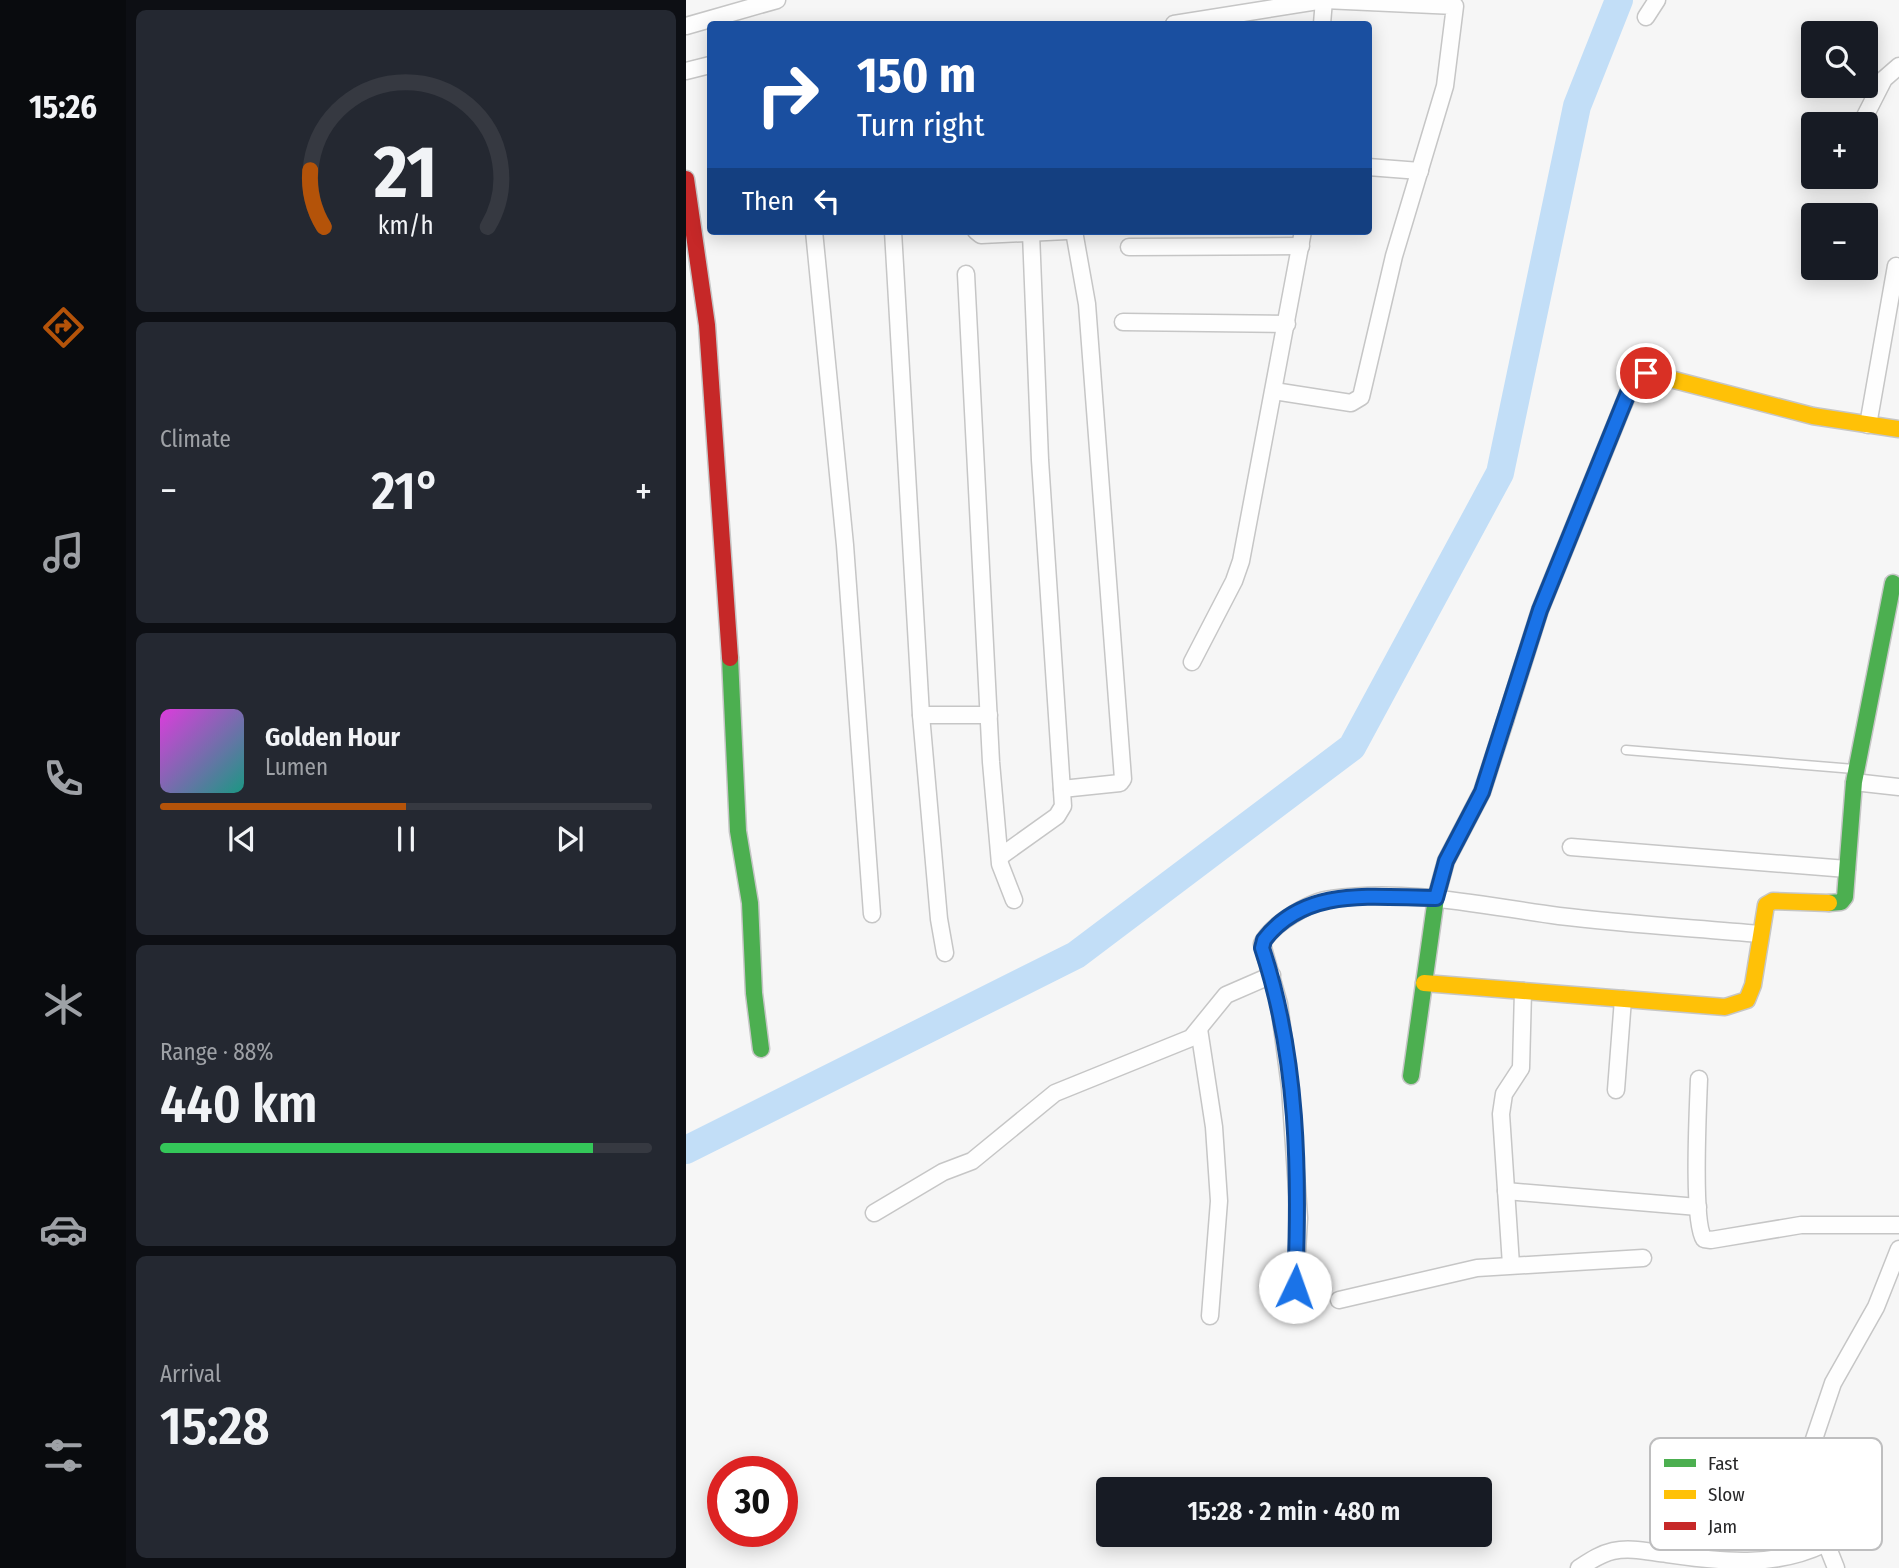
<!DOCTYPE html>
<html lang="en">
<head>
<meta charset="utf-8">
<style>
  :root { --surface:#171b24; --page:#242831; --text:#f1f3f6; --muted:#9ea1a6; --line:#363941; --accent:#b45309 }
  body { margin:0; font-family:"Fira Sans Condensed",sans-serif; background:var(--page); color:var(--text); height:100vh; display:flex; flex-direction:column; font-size:26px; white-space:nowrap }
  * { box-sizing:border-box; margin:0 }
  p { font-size:23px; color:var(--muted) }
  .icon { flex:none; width:38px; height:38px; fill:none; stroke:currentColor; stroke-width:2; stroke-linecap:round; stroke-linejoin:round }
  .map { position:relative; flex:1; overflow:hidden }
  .sheet { display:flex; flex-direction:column; gap:10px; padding:10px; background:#0d0f14; width:560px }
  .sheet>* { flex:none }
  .guide { position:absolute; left:21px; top:21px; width:665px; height:214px; border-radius:7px; box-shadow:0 4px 18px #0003; background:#1a4fa0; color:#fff; overflow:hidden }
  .tools { position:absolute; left:1115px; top:21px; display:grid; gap:14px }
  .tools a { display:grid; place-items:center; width:77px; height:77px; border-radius:7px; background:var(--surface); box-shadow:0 4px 18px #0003; font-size:35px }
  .speed { position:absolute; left:21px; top:1456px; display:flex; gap:14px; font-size:35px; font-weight:700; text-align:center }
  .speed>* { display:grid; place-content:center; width:91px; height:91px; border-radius:50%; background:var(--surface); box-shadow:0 4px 18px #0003; line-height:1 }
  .speed .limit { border:10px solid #d22; background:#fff; color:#111 }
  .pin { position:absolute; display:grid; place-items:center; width:60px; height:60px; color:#fff; margin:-30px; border:4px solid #fff; border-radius:50%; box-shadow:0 2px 7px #0007 }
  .me { position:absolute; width:77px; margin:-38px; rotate:3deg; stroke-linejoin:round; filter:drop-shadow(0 0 5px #0008) }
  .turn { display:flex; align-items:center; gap:24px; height:147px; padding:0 35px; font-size:32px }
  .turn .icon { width:91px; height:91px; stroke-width:2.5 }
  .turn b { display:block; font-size:49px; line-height:60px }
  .then { display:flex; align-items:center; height:66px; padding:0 35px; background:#0003; gap:14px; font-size:26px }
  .big { font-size:52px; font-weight:600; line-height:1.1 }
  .sheet .card { flex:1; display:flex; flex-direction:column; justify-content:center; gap:10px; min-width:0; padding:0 24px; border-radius:10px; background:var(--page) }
  .sheet .dial { align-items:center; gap:0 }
  .dial svg { height:182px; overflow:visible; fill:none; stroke:var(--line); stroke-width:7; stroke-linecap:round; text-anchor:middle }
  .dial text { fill:var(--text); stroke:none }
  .song { display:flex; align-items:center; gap:21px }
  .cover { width:84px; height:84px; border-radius:10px; background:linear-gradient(135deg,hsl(300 70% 55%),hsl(170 70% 35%)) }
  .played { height:7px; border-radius:4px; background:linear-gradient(90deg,var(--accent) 50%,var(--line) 50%) }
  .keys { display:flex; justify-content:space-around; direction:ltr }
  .heat { display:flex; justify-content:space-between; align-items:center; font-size:38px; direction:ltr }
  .charge { height:10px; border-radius:5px; background:linear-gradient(90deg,#34c759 88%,var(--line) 0) }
  .trip { position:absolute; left:410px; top:1477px; width:396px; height:70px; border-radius:7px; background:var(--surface); box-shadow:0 4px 18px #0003; font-weight:600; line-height:70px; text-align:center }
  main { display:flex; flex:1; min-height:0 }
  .menu { display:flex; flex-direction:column; width:126px; justify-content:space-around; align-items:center; background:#090b0e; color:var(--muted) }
  .menu .icon { width:49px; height:49px }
  .menu .selected { color:var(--accent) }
  .menu b { font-size:32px; color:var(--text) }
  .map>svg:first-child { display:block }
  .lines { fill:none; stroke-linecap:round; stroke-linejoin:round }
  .river { stroke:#c2def7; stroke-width:28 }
  .lane-casing { stroke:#c6c6c6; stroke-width:11 }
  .street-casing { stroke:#c6c6c6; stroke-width:19 }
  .fast-casing { stroke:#c6c6c6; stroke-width:19 }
  .slow-casing { stroke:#c6c6c6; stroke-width:19 }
  .jam-casing { stroke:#c6c6c6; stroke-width:19 }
  .lane { stroke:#fefefe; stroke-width:8 }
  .street { stroke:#fefefe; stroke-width:16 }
  .fast { stroke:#4caf50; stroke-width:16 }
  .slow { stroke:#ffc107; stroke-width:16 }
  .jam { stroke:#c62828; stroke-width:16 }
  .route-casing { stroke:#114b97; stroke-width:18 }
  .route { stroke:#1a73e8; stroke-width:12 }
  .key { fill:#fff; stroke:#bebebf; stroke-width:2 }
  .key-label { font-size:19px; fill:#282829 }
</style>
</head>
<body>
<main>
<nav class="menu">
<b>15:26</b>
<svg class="icon selected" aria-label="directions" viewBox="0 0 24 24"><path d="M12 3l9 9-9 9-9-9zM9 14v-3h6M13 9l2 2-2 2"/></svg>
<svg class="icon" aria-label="music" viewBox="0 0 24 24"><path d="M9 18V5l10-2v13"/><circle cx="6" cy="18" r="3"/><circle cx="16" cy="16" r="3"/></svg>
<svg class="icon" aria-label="phone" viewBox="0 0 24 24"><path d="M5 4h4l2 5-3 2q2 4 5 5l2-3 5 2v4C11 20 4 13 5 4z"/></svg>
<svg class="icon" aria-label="climate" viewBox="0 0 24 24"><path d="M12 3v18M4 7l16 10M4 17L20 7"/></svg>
<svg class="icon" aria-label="car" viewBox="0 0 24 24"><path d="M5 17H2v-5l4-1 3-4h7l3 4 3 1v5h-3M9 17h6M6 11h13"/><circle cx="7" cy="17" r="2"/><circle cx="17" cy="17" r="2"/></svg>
<svg class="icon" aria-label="filters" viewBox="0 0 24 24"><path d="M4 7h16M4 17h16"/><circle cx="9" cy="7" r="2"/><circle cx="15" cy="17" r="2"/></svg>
</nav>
<section class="sheet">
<div class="card dial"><svg viewBox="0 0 100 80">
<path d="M14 69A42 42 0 1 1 86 69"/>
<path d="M14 69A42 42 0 0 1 8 44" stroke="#b45309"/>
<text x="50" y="56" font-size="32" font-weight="700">21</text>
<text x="50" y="72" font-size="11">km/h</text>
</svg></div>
<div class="card"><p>Climate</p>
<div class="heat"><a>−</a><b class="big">21°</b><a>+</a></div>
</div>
<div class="card">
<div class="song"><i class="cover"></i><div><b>Golden Hour</b><p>Lumen</p></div></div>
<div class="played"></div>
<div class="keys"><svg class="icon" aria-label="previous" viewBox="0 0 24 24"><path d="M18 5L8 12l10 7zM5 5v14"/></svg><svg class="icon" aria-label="pause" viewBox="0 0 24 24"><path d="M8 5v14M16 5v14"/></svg><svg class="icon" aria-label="next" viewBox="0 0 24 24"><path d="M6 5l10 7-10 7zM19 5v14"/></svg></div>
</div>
<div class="card"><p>Range · 88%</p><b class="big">440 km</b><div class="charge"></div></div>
<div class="card"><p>Arrival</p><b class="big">15:28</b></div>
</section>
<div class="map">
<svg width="1213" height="1568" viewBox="0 0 1213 1568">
  <rect width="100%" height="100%" fill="#f6f6f6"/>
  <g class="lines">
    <polyline class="river" points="0,1150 390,955 666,747 814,473 891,106 933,0"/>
    <g class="lane-casing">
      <polyline id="lane" points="940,750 1168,769"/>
    </g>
    <g class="street-casing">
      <g id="street">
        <polyline points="960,17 971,0"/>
        <polyline points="488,24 638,0 769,6 759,86 708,256 675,397 665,403 588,391"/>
        <polyline points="636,24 638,0"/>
        <polyline points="0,26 91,0"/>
        <polyline points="0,71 24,65"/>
        <polyline points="1175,124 1198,79 1213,66"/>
        <polyline points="682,167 734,171"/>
        <polyline points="128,231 159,545 186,914"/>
        <polyline points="207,231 235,715 253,919 259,953"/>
        <polyline points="290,231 295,235 381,231"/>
        <polyline points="443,247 615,246"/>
        <polyline points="280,274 305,762 314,864 328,900"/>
        <polyline points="437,322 601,324"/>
        <polyline points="1182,425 1210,266"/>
        <polyline points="506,662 548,581 555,561 617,231"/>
        <polyline points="235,715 303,715"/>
        <polyline points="1168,782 1213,787"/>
        <polyline points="376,789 434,783 437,779 401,304 388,231"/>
        <polyline points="885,847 1161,869"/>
        <polyline points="315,856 371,816 377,806 354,460 345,233"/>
        <polyline points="513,1029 528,1127 533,1201 524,1316"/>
        <path d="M1013 1079C1012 1107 1006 1222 1018 1239L1025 1240 1115 1225H1213"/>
        <polyline points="930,1090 937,999"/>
        <polyline points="820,1191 1012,1207"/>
        <polyline points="188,1213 257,1172 286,1161 369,1093 505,1038 540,995 586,975"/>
        <polyline points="825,1265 815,1114 818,1094 835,1068 837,991"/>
        <path d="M609 1287 613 1218 604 1087 593 1004 576 944C584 925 625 901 645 899 721 888 798 906 873 916 939 924 1007 928 1074 934"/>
        <polyline points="653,1300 791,1268 957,1258"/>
        <path d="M893 1568C904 1561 914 1554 927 1551 945 1547 963 1552 981 1554 1036 1562 1088 1568 1138 1544"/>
        <polyline points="1150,1568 1127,1510 1123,1454 1147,1383 1190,1307 1213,1249"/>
      </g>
    </g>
    <g class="fast-casing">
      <g id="fast">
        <polyline points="44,658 52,831 64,903 68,993 75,1049"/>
        <polyline points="1143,903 1155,902 1159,897 1168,782 1207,583"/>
        <polyline points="725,1076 750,898 760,861 796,792 819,721"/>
      </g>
    </g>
    <g class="slow-casing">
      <g id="slow">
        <polyline points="938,403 949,377 965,374 1127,416 1213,429"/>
        <polyline points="738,983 1039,1007 1061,1000 1067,985 1080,905 1087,901 1143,903"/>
      </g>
    </g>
    <g class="jam-casing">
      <g id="jam">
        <polyline points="0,179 21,325 44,658"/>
        <polyline points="819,721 854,610 938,403"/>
      </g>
    </g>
    <use href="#lane" class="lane"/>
    <use href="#street" class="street"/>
    <use href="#fast" class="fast"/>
    <use href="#slow" class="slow"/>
    <use href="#jam" class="jam"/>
  </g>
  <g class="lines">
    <g class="route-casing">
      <path id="route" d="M609 1287C614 1174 612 1056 576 948L578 940C620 885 690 898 750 898L760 861 796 792 854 610 946 383 952 375 960 373"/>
    </g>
    <use href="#route" class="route"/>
  </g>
  <rect x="964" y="1438" width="232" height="112" rx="10" class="key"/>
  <rect x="978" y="1459" width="32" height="8" fill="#4caf50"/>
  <rect x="978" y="1490" width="32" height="9" fill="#ffc107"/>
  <rect x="978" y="1522" width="32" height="8" fill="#c62828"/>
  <g class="key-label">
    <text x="1022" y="1470">Fast</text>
    <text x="1022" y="1501">Slow</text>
    <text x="1022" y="1533">Jam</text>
  </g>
</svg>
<div class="tools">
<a><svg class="icon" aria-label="search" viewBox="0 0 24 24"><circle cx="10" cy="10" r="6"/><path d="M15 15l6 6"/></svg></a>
<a>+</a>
<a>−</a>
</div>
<div class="speed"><div class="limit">30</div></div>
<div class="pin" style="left:960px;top:373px;background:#d93025"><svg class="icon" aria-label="arrive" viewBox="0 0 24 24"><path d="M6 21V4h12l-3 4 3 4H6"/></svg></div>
<svg class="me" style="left:609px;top:1287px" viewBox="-20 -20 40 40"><circle r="19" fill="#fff"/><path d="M0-13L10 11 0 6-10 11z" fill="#1a73e8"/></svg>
<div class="trip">15:28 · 2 min · 480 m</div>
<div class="guide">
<div class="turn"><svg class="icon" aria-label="right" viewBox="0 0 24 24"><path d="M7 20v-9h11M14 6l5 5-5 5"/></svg><div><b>150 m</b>Turn right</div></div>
<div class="then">Then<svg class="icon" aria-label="left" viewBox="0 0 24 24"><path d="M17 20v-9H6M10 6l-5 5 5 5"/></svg></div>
</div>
</div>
</main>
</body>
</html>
